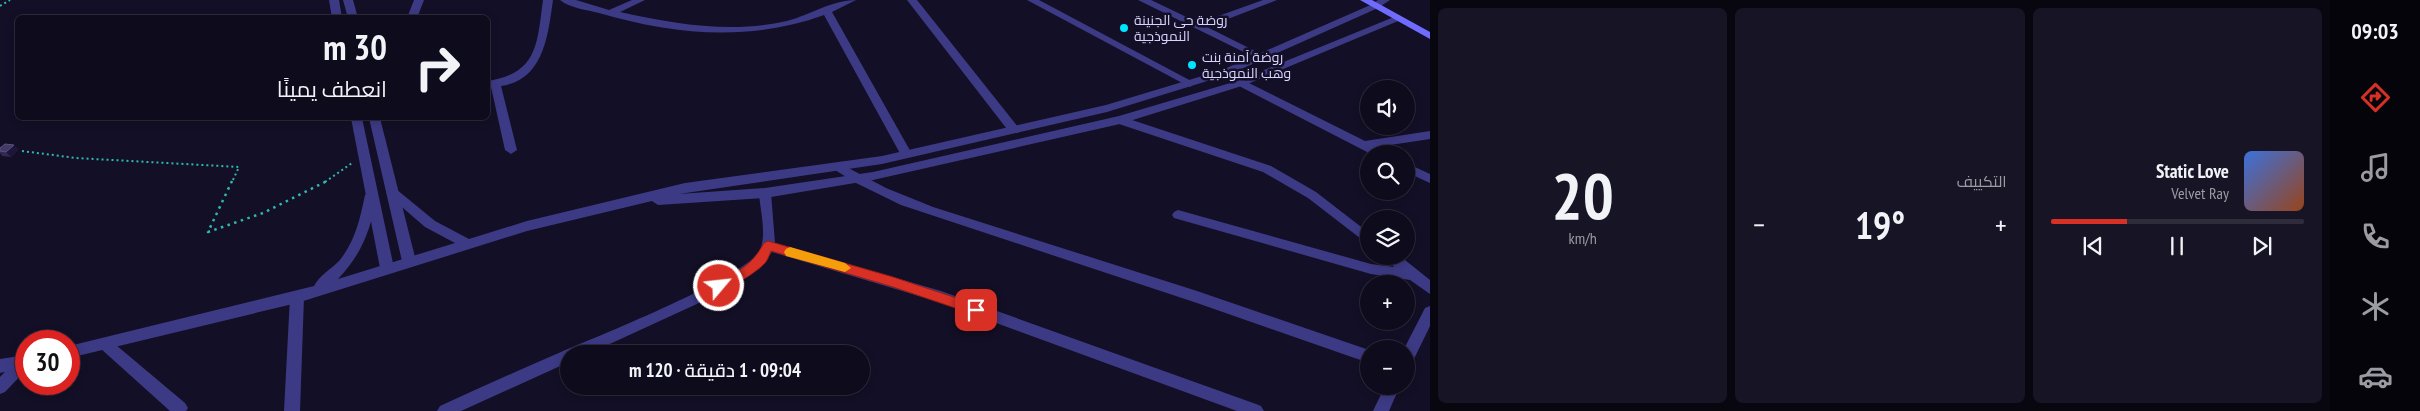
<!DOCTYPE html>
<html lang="ar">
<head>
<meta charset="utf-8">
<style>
  :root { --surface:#0e0b1c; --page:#171425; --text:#f1f3f6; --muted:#9b9ba3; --line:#2e2b3b; --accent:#d93025 }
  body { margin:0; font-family:"PT Sans Narrow",Cairo,sans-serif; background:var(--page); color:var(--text); direction:rtl; height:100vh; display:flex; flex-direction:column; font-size:19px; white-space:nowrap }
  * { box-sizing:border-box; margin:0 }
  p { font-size:16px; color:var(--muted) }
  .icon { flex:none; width:28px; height:28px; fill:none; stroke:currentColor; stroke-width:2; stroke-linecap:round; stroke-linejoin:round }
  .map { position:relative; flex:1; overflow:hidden; direction:ltr }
  .details { display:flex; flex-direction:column; gap:8px; padding:8px; background:#08060f; width:900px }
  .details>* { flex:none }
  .guide { position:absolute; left:15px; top:15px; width:475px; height:105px; border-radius:8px; box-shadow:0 2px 8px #0003,0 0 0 1px var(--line); direction:rtl; background:#0e0b1c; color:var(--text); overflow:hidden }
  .controls { position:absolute; left:1360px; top:80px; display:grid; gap:10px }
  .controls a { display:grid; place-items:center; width:55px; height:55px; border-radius:50%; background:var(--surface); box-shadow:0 2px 8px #0003,0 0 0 1px var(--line); font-size:25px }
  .speed { position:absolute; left:15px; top:330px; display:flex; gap:10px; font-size:25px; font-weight:700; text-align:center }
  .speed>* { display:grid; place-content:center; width:65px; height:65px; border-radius:50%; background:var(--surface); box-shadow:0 2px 8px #0003,0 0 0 1px var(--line); line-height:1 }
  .speed .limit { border:8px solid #d22; background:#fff; color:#111 }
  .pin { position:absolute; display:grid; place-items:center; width:42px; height:42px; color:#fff; margin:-21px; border-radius:10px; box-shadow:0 2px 8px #0006 }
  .me { position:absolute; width:55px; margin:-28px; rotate:62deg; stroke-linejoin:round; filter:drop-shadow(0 0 4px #0008) }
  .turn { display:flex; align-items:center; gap:18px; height:105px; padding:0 20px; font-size:22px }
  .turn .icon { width:65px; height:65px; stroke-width:2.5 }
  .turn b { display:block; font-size:35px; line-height:42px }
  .big { font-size:38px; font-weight:600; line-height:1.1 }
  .details .widget { flex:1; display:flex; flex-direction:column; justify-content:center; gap:8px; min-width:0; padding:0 18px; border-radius:8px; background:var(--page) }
  .details .dial { align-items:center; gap:0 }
  .dial b { font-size:65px; line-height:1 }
  .song { display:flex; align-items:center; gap:15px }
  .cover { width:60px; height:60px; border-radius:8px; background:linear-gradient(135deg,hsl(220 70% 55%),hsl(20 70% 35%)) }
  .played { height:5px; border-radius:2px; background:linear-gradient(90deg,var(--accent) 30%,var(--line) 30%) }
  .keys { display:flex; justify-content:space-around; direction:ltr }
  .heat { display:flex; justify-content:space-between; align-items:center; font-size:28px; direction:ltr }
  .details .tiles { flex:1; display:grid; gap:8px; grid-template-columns:repeat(3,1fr) }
  .trip { position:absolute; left:560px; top:345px; width:310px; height:50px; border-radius:25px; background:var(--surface); box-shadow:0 2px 8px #0003,0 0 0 1px var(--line); font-weight:600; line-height:50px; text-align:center; direction:rtl }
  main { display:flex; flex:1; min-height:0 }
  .menu { display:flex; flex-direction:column; width:90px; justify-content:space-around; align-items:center; background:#06040b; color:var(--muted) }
  .menu .icon { width:35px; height:35px }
  .menu .active { color:var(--accent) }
  .menu b { font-size:22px; color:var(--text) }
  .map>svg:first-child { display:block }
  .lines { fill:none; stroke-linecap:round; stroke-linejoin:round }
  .path-far1 { stroke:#2fb8b0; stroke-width:2; stroke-dasharray:2 3; stroke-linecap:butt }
  .path { stroke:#2fb8b0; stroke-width:2.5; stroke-dasharray:2.5 4.5; stroke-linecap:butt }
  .minor { fill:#3d3a85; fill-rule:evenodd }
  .tertiary { fill:#3d3a85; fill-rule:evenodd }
  .secondary { fill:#6f6bff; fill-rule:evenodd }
  .wall { fill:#312854 }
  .shaded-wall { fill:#1d163a }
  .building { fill:#433a66; stroke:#5a527e }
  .route { fill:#d93025; stroke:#8d1f18 }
  .slow { fill:#f59e0b }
  .poi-dot { fill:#00e5ff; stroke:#130f26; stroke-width:2 }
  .labels { text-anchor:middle; stroke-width:5; stroke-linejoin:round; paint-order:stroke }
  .poi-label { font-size:14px; fill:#d9d4ff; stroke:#130f26; text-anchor:start }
</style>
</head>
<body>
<main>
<nav class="menu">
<b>09:03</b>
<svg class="icon active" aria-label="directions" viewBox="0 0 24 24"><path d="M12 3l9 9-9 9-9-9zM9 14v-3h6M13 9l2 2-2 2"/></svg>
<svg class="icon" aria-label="music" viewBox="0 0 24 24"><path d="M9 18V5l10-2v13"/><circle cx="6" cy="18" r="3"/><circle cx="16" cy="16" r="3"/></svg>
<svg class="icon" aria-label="phone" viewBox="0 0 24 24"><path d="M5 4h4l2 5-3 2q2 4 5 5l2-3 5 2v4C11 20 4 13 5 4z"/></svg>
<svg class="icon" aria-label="climate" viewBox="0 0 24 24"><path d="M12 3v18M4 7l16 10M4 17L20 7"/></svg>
<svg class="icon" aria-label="car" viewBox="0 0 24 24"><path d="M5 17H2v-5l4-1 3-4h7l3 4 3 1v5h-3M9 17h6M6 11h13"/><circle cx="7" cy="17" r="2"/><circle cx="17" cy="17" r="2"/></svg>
</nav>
<section class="details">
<div class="tiles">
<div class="widget">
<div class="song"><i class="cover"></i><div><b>Static Love</b><p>Velvet Ray</p></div></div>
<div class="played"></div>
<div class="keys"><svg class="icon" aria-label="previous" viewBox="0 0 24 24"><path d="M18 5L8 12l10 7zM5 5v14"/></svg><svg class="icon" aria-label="pause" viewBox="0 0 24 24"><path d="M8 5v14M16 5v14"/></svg><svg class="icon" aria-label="next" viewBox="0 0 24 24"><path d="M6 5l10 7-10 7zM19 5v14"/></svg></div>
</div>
<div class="widget"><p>التكييف</p>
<div class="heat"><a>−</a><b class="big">19°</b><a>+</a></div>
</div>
<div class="widget dial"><b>20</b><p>km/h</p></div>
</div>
</section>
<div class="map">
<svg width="1430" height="411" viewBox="0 0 1430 411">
  <rect width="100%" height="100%" fill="#130f26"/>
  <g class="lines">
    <g class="path-far1">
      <polyline points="0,6 10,0"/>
      <polyline points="22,151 76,158 239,167 232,182"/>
      <polyline points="325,182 352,163"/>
    </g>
    <polyline class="path" points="232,181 208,232 263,213 327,181"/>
    <g class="minor">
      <polygon points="329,0 339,0 342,18 332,18"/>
      <polygon points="343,0 353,0 358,18 348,18"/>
      <polygon points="414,0 424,0 417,18 407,18"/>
      <path d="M543 0H553C548 35 544 80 501 86L517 150 511 154 505 150 491 87H488V81C538 73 537 44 543 0Z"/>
      <path d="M560 0H576L609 10 632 0H645L620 12C675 24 731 34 787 21 810 15 832 0 856 0L832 12 912 154 906 158 902 157 824 15C750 42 674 35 599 13 588 10 569 8 560 0Z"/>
      <polygon points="907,0 917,0 1018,127 1020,130 1018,133 1010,133"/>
      <polygon points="1027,0 1039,0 1195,83 1190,87 1186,85"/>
      <polygon points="1138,0 1151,0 1199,23 1263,0 1277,0 1207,27 1267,57 1262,60 1258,59"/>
      <polygon points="1378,0 1390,0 1378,8 1372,8 1372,4"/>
      <polygon points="1241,79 1365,141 1430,131 1430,139 1377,147 1387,154 1371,154 1237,85 1236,83"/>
      <polygon points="1120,116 1271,166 1316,192 1369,233 1369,245 1308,198 1263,172 1116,123 1114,120"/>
      <polygon points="351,118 362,118 394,268 392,272 387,273 382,272 380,268"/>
      <polygon points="369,118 380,118 416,261 414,265 404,265 402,261"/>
      <polygon points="839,163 886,188 933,207 1197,291 1369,350 1369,363 1197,303 901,205 856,183 835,170 833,167 835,164"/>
      <polygon points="1406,163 1430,174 1430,183 1406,172"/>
      <path d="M765 188 771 193 775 243 941 291 1256 404 1261 406 1264 411H1237L939 302 772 252 759 269 712 297 588 354H569V362L461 411H437L440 406C480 388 521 369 561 352 596 337 747 277 760 250 767 234 760 210 759 193Z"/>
      <polygon points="1178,210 1371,264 1394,267 1384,256 1400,256 1430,280 1430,294 1410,280 1371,274 1174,218 1172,215 1174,212"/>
      <polygon points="297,291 302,293 304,297 300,411 284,411 290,297 292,293"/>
      <polygon points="1430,306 1430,326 1411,365 1406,366 1406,349 1404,349 1425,308"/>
      <polygon points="105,338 110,340 185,403 188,408 186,411 170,411 100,348 98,344 100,340"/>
      <polygon points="24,355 26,356 26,370 5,392 0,394 0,377 19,357"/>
      <polygon points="1385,386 1400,386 1389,411 1373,411"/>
    </g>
    <g class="tertiary">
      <path d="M1375 3 1378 4V8L1230 74 1107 112 882 164 679 194 765 188 873 172 1119 116 1237 81 1394 17H1402L1403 19 1245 85 1120 124 873 180 765 198 658 205 652 201 527 231 297 303 69 358V346L314 286C319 276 331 269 339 261 355 242 360 219 365 195L371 190 377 195C371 229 362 254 338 279L455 243 425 227 388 195 386 192 388 189H396L435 221 469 239 527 221 685 183 882 156 1106 105 1222 70Z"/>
      <polygon points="26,355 26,367 0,373 0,359"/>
    </g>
    <polygon class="secondary" points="1360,0 1372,0 1430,32 1430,39"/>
  </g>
  <polygon class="wall" points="0,148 19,149 11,157 2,156 0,153"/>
  <polygon class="shaded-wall" points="14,145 19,149 11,157 6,152"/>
  <polygon class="building" points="5,144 14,145 6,152 0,151 0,148"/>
  <path class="route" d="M768 241 893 277 981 306 983 310 976 315 893 287 771 251C769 256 767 262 763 265 755 273 725 293 714 290L713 286 714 283C739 270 750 268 764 243Z"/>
  <polygon class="slow" points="790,247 845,263 851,268 845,272 786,256 784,252 786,249"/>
  <g class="poi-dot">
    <circle cx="1124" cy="28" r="5"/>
    <circle cx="1192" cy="65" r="5"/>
  </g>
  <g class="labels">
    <g class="poi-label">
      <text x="1134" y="25">روضة حي الجنينة<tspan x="1134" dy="16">النموذجية</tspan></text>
      <text x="1202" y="62">روضة آمنة بنت<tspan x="1202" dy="16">وهب النموذجية</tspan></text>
    </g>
  </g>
</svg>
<div class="controls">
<a><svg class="icon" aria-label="sound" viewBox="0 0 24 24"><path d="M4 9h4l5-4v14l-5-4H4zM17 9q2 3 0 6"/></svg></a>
<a><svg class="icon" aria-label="search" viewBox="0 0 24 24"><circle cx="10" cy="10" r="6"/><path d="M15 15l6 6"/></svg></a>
<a><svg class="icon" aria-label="layers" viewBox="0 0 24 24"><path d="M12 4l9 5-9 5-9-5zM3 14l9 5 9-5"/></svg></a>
<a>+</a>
<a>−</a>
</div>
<div class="speed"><div class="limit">30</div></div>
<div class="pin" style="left:976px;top:310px;background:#d93025"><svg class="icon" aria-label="arrive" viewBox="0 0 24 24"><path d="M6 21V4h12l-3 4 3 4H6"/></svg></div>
<svg class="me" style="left:719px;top:286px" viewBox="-20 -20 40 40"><circle r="17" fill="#d93025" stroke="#fff" stroke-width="3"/><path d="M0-11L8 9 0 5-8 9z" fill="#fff"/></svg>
<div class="trip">09:04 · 1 دقيقة · 120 m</div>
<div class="guide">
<div class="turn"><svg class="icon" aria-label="right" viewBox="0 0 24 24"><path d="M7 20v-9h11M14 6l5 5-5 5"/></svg><div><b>30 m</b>انعطف يمينًا</div></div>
</div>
</div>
</main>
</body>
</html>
